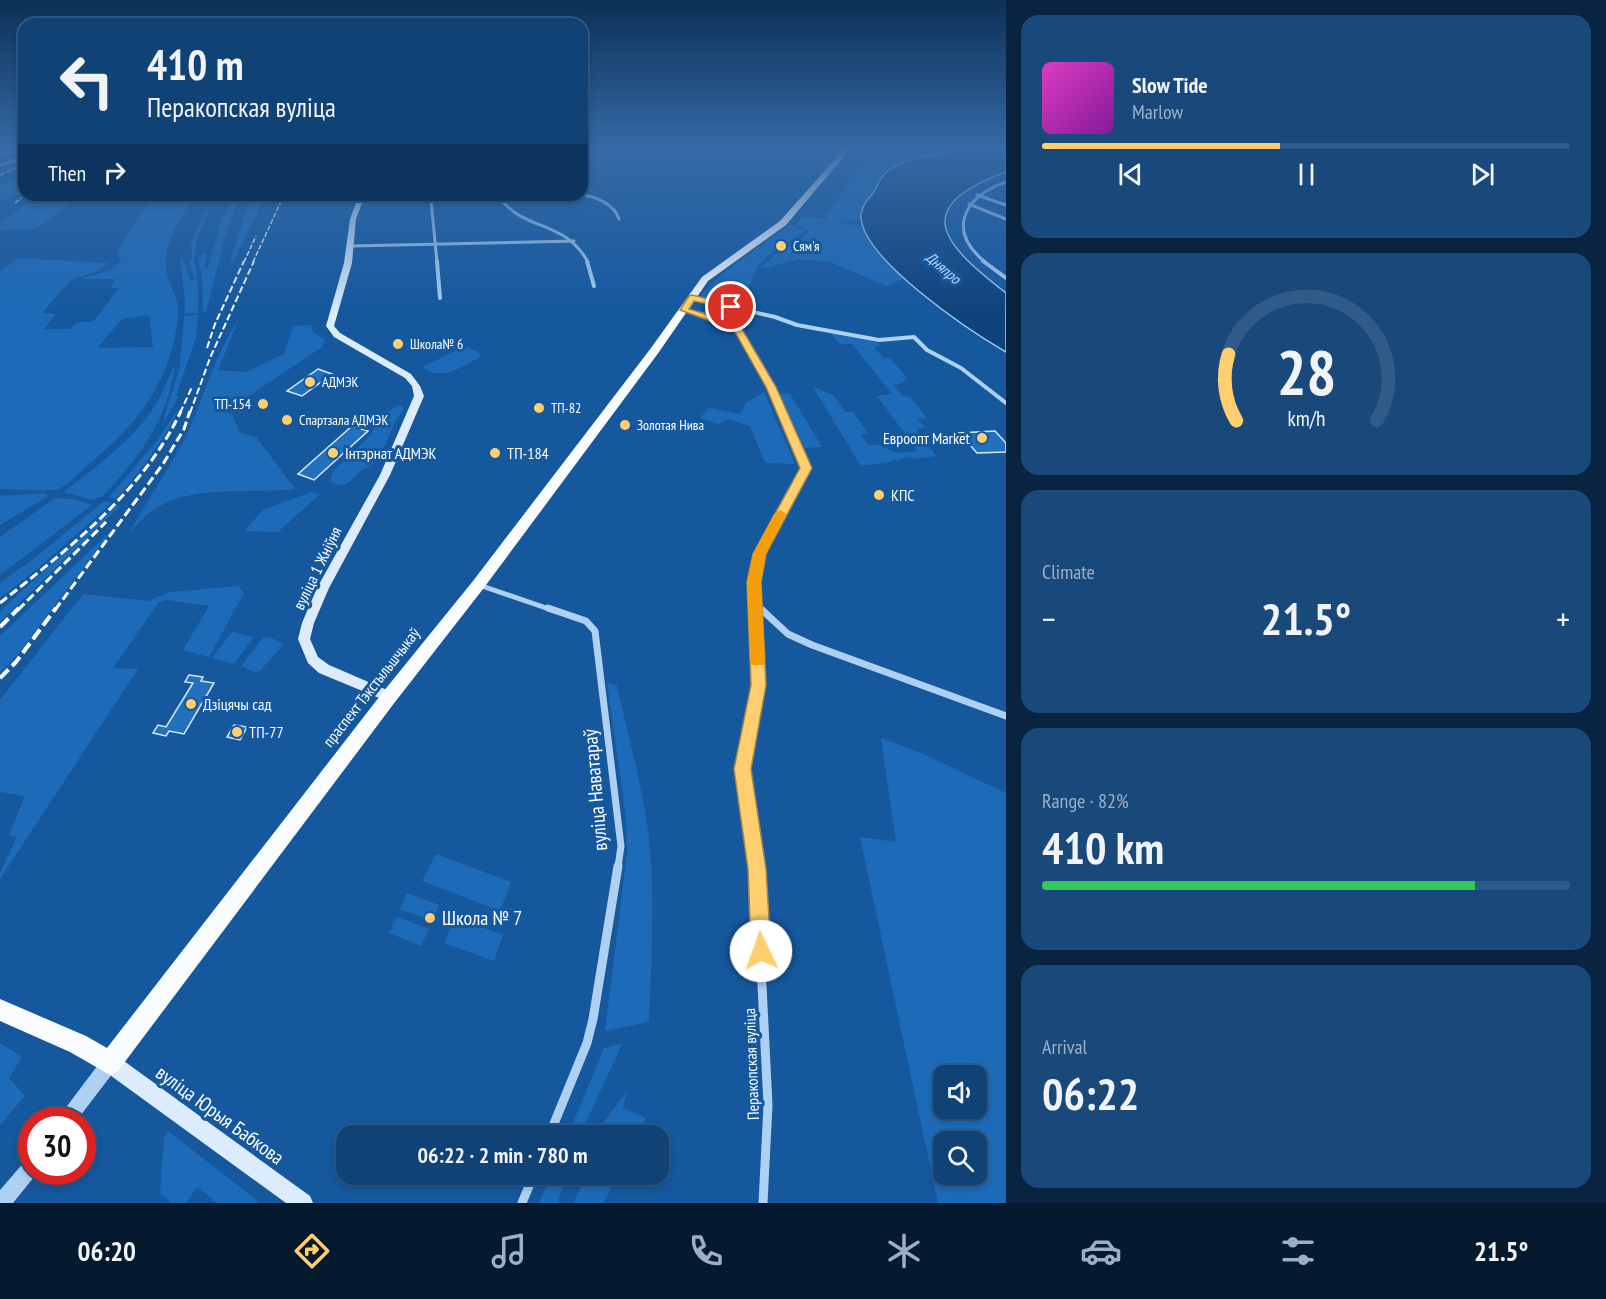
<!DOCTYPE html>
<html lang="en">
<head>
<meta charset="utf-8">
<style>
  :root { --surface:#104276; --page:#19497b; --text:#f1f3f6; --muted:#9cb0c5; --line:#305b88; --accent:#ffce6f }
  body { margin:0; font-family:"PT Sans Narrow",sans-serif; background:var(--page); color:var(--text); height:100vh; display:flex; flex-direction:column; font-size:22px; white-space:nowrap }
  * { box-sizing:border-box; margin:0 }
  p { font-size:20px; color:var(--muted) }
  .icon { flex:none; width:33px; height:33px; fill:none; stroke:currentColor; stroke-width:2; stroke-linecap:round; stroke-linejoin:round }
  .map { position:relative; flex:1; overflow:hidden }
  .details { display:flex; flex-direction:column; gap:15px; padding:15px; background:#092441; width:600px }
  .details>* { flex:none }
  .top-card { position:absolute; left:18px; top:18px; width:570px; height:183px; border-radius:18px; box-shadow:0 3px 9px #0003,0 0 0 2px var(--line); background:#104276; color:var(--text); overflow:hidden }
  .controls { position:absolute; left:933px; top:1065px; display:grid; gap:12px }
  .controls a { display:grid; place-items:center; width:54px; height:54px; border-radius:12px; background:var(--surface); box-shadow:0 3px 9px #0003,0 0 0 2px var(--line); font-size:30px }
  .speed { position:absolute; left:18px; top:1107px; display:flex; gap:12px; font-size:30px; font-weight:700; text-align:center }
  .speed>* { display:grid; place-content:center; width:78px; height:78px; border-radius:50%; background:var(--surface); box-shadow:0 3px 9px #0003,0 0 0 2px var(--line); line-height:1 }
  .speed .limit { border:9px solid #d22; background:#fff; color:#111 }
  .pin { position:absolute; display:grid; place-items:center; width:51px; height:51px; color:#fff; margin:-26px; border:3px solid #fff; border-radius:50%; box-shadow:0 2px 6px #0007 }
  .me { position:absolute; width:66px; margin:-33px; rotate:357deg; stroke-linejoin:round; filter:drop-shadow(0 0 4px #0008) }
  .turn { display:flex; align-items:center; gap:21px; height:126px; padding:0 30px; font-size:27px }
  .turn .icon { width:78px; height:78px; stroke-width:2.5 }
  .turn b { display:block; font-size:42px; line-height:51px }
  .then { display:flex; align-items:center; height:57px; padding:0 30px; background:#0003; gap:12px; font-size:22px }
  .big { font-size:45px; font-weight:800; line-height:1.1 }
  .details .card { flex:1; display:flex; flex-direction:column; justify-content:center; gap:9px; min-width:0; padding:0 21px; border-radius:18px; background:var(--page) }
  .details .dial { align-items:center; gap:0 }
  .dial svg { height:156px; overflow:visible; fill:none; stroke:var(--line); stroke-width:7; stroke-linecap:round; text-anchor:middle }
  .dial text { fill:var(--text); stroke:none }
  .song { display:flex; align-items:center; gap:18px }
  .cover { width:72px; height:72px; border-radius:9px; background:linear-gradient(135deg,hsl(310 70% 55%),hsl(290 70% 35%)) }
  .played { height:6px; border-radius:3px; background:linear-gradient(90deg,var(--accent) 45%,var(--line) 45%) }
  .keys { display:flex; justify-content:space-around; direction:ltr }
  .heat { display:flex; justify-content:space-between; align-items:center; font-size:33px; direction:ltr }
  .charge { height:9px; border-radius:4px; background:linear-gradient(90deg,#34c759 82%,var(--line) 0) }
  .trip { position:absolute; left:336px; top:1125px; width:333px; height:60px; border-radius:18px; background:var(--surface); box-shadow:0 3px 9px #0003,0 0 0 2px var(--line); font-weight:800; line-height:60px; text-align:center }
  .tabs { display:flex; height:96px; justify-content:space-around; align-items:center; background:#061a2f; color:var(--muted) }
  .tabs .icon { width:42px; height:42px }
  .tabs .selected { color:var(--accent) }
  .tabs b { font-size:27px; color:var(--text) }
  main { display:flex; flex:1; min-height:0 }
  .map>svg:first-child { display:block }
  .green { fill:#1d6bb8; fill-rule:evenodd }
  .water { fill:#0d427b; stroke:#9fccf6; stroke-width:1.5 }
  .building { fill:#2370bd; stroke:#d5e9fd; stroke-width:1.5 }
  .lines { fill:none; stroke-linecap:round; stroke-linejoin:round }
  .minor-far4 { stroke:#add0f3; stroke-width:3 }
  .minor-far3 { stroke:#add0f3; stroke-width:4 }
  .minor-far2 { stroke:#add0f3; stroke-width:5 }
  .minor-far1 { stroke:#add0f3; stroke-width:7 }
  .minor { stroke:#add0f3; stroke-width:9 }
  .tertiary { fill:#add0f3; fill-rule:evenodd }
  .secondary { fill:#dcecfd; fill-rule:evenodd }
  .primary { fill:#f9fcff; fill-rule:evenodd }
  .rail-far3 { stroke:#fff; stroke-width:1.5; stroke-dasharray:5 2; stroke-linecap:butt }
  .rail-far2 { stroke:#fff; stroke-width:2; stroke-dasharray:7 3; stroke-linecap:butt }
  .rail-far1 { stroke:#fff; stroke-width:3; stroke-dasharray:9 4; stroke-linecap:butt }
  .rail { stroke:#fff; stroke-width:4; stroke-dasharray:12 5; stroke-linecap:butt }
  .route { fill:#ffce6f; stroke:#a68648; stroke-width:1.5 }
  .slow { fill:#f59e0b }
  .poi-dot { fill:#ffce6f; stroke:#15589e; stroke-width:2 }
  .labels { text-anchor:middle; stroke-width:6; stroke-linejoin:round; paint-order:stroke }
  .far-poi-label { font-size:14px; fill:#fff; stroke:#15589e; text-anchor:start }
  .far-water-label { font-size:15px; font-style:italic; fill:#b9dafa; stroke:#15589e }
  .poi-label { font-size:16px; fill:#fff; stroke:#15589e; text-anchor:start }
  .street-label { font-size:16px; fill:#fff; stroke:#15589e }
  .near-street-label { font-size:20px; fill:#fff; stroke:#15589e }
  .near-poi-label { font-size:20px; fill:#fff; stroke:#15589e; text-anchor:start }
</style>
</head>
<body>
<main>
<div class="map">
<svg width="1006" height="1203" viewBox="0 0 1006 1203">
  <rect width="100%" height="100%" fill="#15589e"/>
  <g class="green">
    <polygon points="908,147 965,147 968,149 910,160 891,168 880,178 867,199 861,220 834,222 825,218 855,172 864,162 907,151"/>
    <polygon points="24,176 24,181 20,183 24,184 24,192 8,200 0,199 0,184"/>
    <polygon points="40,195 80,196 36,229 0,230 2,221"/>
    <path d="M154 195H157L162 202H185L190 195H196C179 221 159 246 168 278 173 292 180 302 178 317 171 382 136 426 88 465 79 472 69 485 59 489 50 492 12 489 0 489V272L18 258 109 263 98 271 71 280 42 313 56 314 44 329H70L76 323 94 321 119 288H111L115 279H81L112 269 121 260 117 253 136 220ZM149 315 153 347 97 348 122 319Z"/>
    <polygon points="216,195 219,195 206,216 197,239 194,258 198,287 198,313 184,314 185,302 180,258 183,258 190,280 195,280 189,262 192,261 191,240"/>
    <polygon points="234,195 241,195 225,237 206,312 203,313 202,277 198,260 203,254 207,254 204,268 208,268 221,221"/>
    <polygon points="254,195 266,195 233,262 230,262 245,214"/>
    <path d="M802 217C823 217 843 224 864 227L873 246 904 278 887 286 829 262 800 259 760 269 775 255 810 232 795 224Z"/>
    <path d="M790 224 804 230C793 243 767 251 758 266 751 278 748 294 742 307L700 296 724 272Z"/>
    <polygon points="198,315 196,337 176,396 179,396 162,425 180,366 184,316"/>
    <path d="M239 319 218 370 246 372 284 354 293 326 311 325 313 332 325 340 322 347 225 412 232 414 240 433 256 437 295 489C252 494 192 484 155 509 144 516 136 525 128 535 147 501 170 468 187 434 206 393 213 358 239 319Z"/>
    <polygon points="831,333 878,343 880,346 874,347 883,358 890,358 907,378 902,383 894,385 903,396 910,397 927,418 918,419 925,428 916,429 936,456 915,459 908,457 889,462 861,466 813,387 833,395 845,412 853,412 868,433 860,434 868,445 879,445 896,453 918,451 877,396 892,394 852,344 840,344"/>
    <path d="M465 346 479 352 480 357C462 366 441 383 423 367Z"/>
    <path d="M175 364C168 421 139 457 102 497H98L94 500 64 492C96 466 136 439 157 402 164 390 169 376 175 364Z"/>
    <polygon points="764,392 795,464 765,463 750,426 728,419 718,424 700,418 709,408 740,414 746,403"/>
    <polygon points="778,393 790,394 822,447 805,448"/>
    <path d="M399 405 403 406V411C389 426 387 454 369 467 367 469 363 469 361 471 349 480 348 491 330 481L333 471 371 435 378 417Z"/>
    <path d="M178 411C162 444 140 471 116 499L109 497 156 442 176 412Z"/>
    <polygon points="311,492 319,495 278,532 244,531 263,510"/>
    <polygon points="44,493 48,496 0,525 0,496"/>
    <polygon points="55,498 74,499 92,505 0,575 0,537"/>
    <polygon points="104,501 112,503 38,568 0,598 0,583 36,557"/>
    <polygon points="117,505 120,506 0,622 0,611"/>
    <polygon points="112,530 15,658 0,672 0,636"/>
    <polygon points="238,586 244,593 209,657 183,650 209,606 167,600 159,602 113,668 138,669 0,879 0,873 17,837 9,835 25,796 0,792 0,700 83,594 148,601 171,592"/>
    <polygon points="232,632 254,637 234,664 212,658"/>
    <polygon points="269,637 284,644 260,671 255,672 241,666 263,638"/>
    <path d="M607 682 617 686C629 741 648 805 651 861 654 915 651 969 649 1022L605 1031 627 853 626 818Z"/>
    <path d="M881 738 921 753 1006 793V1203H938L860 837 896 842ZM944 1076H976V1108H944ZM944 1142H976V1174H944Z"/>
    <polygon points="436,854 511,882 500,911 422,881"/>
    <polygon points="407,893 439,905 432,921 400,909"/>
    <polygon points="397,917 429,929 421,946 389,933"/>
    <polygon points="455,917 503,935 494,961 444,943"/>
    <polygon points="0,1043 22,1057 9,1078 25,1096 0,1125"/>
    <polygon points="622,1044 580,1135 568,1135 604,1048"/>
    <polygon points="627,1091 623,1108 646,1118 637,1135 602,1135 604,1122"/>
    <polygon points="168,1131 260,1203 217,1203 197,1187 186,1203 172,1203 160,1193 164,1137"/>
    <polygon points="588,1174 618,1175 603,1203 573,1203"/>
    <polygon points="551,1175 567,1175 557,1203 539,1203"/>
  </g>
  <path class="water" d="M966 147H1006V172C908 208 943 244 1006 293V352C970 331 863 260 861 217 861 207 867 200 873 193 879 183 881 174 892 168 915 154 942 156 967 149Z"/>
  <g class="building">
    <polygon points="318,369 332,374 302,396 287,391"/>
    <polygon points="352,426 368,431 314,480 298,474"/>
    <polygon points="995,431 1006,443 1006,452 977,453 959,433"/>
    <polygon points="189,675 203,677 201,681 214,683 184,734 169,731 166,736 153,733 158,725 166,727 193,683 185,682"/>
    <polygon points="234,725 247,727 240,740 227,737"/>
  </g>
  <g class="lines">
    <g class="minor-far4">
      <polyline points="0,152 24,153"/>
      <path d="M582 195C597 197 614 204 619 219"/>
      <polyline points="977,195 1006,205"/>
      <path d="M498 196C525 233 563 218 588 262"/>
      <polyline points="431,200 437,262"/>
      <polyline points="359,201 569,195"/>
      <polyline points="969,204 1006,219"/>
      <polyline points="352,246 574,241"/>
      <path d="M985 262C946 230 964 197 1006 182"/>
    </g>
    <g class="minor-far3">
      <polyline points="437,261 440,298"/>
      <polyline points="587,261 594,286"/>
      <polyline points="983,261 1006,278"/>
      <polyline points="692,298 775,317 797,325 879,340 914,337 927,350 961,368 1006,403"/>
      <path d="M684 310C700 314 720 317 733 327 755 345 771 387 782 413"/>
    </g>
    <g class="minor-far2">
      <polyline points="479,585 552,610"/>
      <polyline points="755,604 761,610"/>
      <path d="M755 610C755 601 753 591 754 582 758 541 786 502 806 468L782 411"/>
    </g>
    <g class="minor-far1">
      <polyline points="548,608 586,621 595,631 621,846 618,867"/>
      <polyline points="755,608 759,685 742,769 757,867"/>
      <polyline points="760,608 788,634 812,645 1006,716"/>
    </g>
    <g class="minor">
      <polyline points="756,866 768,1105 763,1203"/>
      <polyline points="549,1136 587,1043 593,1019 618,866"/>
      <polyline points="522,1203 534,1174"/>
    </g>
    <g class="tertiary">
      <polygon points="24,156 24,159 0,167 0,164"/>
      <polygon points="110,1055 116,1057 118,1063 116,1069 77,1120 59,1120 61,1114 104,1057"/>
      <polygon points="32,1157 32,1172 38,1172 13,1203 0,1203 0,1190 26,1160"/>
    </g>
    <g class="secondary">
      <polygon points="359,195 365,195 356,219 352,263 334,326 340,333 411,374 420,386 424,396 390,475 329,588 314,623 310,639 318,657 329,665 394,693 396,697 394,701 389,702 319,673 308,663 298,639 302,623 317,588 380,475 414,396 412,386 405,378 334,337 326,326 344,263 350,219"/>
      <polygon points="110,1054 117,1056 310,1196 313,1203 286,1203 103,1070 101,1063 103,1056"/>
    </g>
    <polygon class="primary" points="846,147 852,147 786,225 708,281 659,352 483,589 395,702 118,1071 110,1075 70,1052 0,1021 0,999 86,1036 107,1048 383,692 473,581 651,348 702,277 780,221"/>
    <g class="rail-far3">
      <polyline points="0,175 24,164"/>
      <polyline points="15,203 25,195"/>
      <polyline points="244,262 256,236"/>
      <polyline points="253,262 284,195"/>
    </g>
    <g class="rail-far2">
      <polyline points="207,348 215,324 244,261"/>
      <polyline points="180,413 192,387"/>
      <polyline points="190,413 210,358 254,261"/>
    </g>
    <g class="rail-far1">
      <path d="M0 603C68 549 143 492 181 411"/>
      <polyline points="18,610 106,522"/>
      <polyline points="55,610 163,464 184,429 190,411"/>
    </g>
    <g class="rail">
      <polyline points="0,627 19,608"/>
      <polyline points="0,678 16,662 56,608"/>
    </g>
  </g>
  <linearGradient id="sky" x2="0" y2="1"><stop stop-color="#0c3057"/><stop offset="0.47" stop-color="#356aa6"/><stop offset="1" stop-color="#356aa6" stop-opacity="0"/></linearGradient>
  <rect width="1006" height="315" fill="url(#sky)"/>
  <polygon class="route" points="692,295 734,305 734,309 731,309 694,301 689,309 726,320 742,329 776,387 812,468 766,554 761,582 766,685 751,769 766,869 771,951 768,957 761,960 754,957 751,951 748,869 734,769 751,685 747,582 753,554 800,468 766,387 735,332 719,324 680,310 689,296"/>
  <polygon class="slow" points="780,510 786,514 766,554 761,582 765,661 763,665 752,665 750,661 747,582 753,554 774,514"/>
  <g class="poi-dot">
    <circle cx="781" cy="246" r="6"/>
    <circle cx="398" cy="344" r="6"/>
    <circle cx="310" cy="382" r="6"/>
    <circle cx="263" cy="404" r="6"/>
    <circle cx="539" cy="408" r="6"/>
    <circle cx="287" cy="420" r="6"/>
    <circle cx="625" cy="425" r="6"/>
    <circle cx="982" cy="438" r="6"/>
    <circle cx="333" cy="453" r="6"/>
    <circle cx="495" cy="453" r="6"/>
    <circle cx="879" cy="495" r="6"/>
    <circle cx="191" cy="704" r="6"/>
    <circle cx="237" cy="732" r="6"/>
    <circle cx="430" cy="918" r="6"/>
  </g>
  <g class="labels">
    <g class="far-poi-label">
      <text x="793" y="251">Сям'я</text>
      <text x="410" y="349">Школа№ 6</text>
      <text x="322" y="387">АДМЭК</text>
      <text x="251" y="409" text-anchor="end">ТП-154</text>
      <text x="551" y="413">ТП-82</text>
      <text x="299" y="425">Спартзала АДМЭК</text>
      <text x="637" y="430">Золотая Нива</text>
    </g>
    <g class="far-water-label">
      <text transform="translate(943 268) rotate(41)" y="5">Дняпро</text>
    </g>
    <g class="poi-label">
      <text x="970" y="444" text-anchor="end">Евроопт Market</text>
      <text x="345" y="459">Інтэрнат АДМЭК</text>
      <text x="507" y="459">ТП-184</text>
      <text x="891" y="501">КПС</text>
      <text x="203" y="710">Дзіцячы сад</text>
      <text x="249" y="738">ТП-77</text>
    </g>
    <g class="street-label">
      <text transform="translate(317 568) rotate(-64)" y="6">вуліца 1 Жніўня</text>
      <text transform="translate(371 687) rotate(-52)" y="6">праспект Тэкстыльшчыкаў</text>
      <text transform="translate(751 1064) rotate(-92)" y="6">Перакопская вуліца</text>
    </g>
    <g class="near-street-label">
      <text transform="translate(595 790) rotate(-95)" y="7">вуліца Наватараў</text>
      <text transform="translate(220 1115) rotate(36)" y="7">вуліца Юрыя Бабкова</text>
    </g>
    <g class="near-poi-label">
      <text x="442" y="925">Школа № 7</text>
    </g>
  </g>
</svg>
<div class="controls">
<a><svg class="icon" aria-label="sound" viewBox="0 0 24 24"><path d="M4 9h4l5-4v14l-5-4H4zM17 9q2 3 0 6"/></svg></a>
<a><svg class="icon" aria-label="search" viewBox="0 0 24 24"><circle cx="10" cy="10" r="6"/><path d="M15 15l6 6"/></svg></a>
</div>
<div class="speed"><div class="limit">30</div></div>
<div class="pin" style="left:731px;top:307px;background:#d93025"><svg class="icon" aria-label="arrive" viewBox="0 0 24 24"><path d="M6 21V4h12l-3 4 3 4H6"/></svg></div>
<svg class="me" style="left:761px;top:951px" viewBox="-20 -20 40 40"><circle r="19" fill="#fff"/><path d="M0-13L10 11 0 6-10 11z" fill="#ffce6f"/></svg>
<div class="trip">06:22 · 2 min · 780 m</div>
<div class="top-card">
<div class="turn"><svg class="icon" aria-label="left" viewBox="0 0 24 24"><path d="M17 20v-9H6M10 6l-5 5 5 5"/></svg><div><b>410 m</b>Перакопская вуліца</div></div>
<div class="then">Then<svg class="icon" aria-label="right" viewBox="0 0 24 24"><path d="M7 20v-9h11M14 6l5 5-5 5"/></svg></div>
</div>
</div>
<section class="details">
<div class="card">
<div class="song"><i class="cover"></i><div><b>Slow Tide</b><p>Marlow</p></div></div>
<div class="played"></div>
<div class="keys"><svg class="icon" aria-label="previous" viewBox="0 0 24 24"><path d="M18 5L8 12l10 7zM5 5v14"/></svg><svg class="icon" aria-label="pause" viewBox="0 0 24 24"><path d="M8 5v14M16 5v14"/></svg><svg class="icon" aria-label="next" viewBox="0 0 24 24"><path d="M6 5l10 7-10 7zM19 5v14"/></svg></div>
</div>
<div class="card dial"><svg viewBox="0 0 100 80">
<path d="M14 69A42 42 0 1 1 86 69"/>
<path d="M14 69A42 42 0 0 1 10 35" stroke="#ffce6f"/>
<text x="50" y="56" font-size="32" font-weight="700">28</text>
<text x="50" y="72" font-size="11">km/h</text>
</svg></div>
<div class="card"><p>Climate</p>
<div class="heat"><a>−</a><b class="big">21.5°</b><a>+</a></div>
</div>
<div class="card"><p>Range · 82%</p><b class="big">410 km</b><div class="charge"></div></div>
<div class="card"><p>Arrival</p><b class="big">06:22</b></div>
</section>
</main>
<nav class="tabs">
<b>06:20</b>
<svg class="icon selected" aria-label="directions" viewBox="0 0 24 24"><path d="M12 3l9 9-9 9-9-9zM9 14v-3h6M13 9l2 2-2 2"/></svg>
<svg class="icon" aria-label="music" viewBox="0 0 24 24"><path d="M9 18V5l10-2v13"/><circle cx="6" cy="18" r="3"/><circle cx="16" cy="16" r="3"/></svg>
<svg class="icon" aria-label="phone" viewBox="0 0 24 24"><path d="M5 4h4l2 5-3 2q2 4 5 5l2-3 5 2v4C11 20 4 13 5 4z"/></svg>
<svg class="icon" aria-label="climate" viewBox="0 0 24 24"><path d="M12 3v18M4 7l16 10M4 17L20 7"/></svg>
<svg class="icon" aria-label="car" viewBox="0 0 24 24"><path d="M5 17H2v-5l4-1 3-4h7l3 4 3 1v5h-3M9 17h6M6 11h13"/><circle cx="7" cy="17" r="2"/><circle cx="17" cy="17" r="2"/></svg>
<svg class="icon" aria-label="filters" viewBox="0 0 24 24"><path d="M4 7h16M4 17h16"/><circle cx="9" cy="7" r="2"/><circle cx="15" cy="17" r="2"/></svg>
<b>21.5°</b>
</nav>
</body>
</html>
